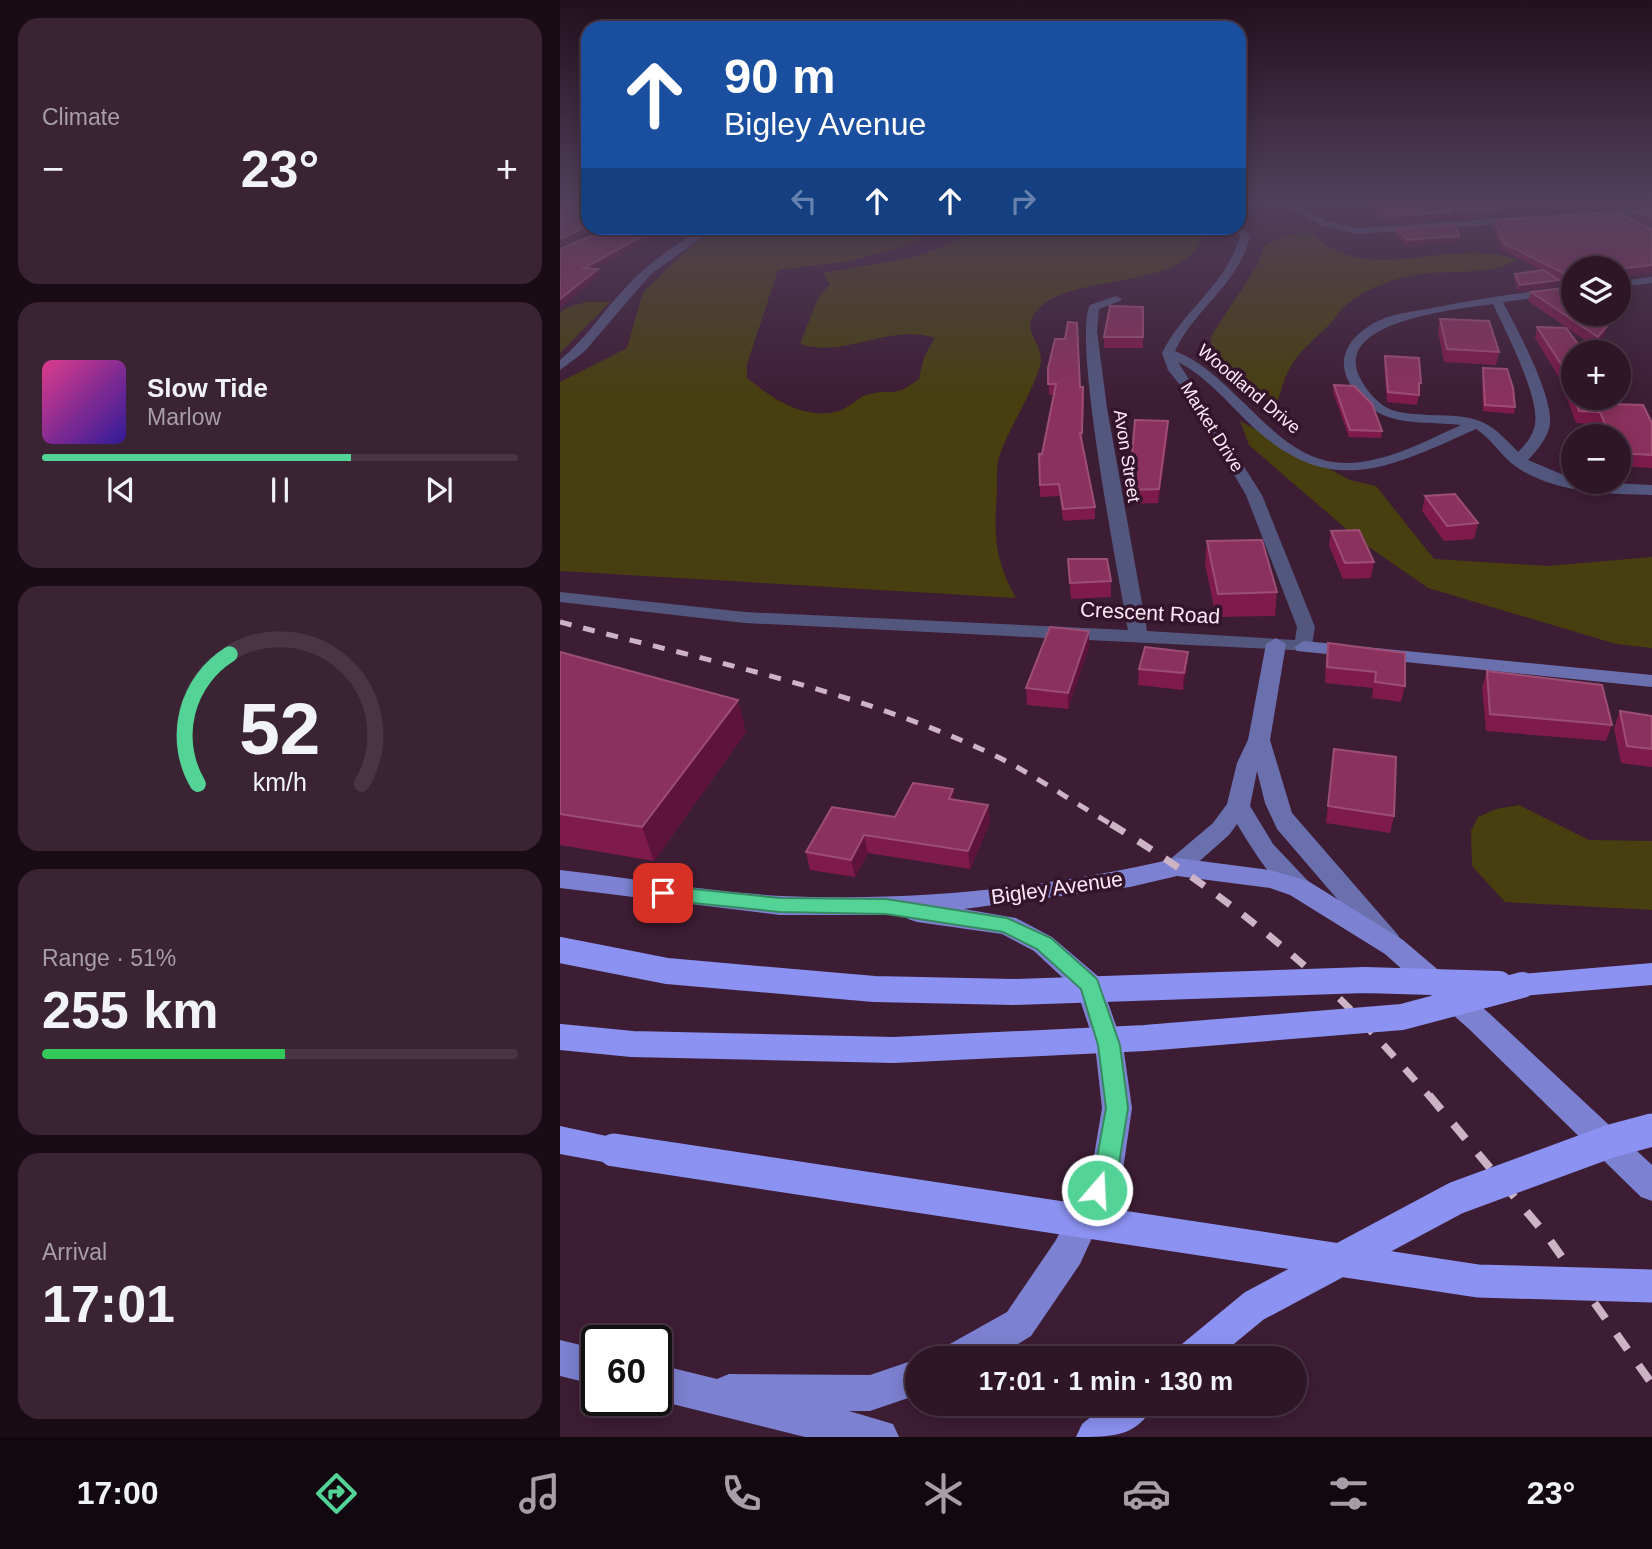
<!DOCTYPE html>
<html lang="en">
<head>
<meta charset="utf-8">
<style>
  :root { --surface:#2e1627; --page:#3a2333; --text:#f1f3f6; --muted:#a79fa7; --line:#493544; --accent:#54d396 }
  body { margin:0; font-family:Helvetica,sans-serif; background:var(--page); color:var(--text); height:100vh; display:flex; flex-direction:column; font-size:26px; white-space:nowrap }
  * { box-sizing:border-box; margin:0 }
  p { font-size:23px; color:var(--muted) }
  .icon { flex:none; width:38px; height:38px; fill:none; stroke:currentColor; stroke-width:2; stroke-linecap:round; stroke-linejoin:round }
  .map { position:relative; flex:1; overflow:hidden }
  .details { display:flex; flex-direction:column; gap:18px; padding:18px; background:#190c15; width:560px }
  .details>* { flex:none }
  .hud { position:absolute; left:21px; top:21px; width:665px; height:214px; border-radius:21px; box-shadow:0 4px 18px #0003,0 0 0 2px var(--line); background:#1a4fa0; color:#fff; overflow:hidden }
  .buttons { position:absolute; left:1001px; top:256px; display:grid; gap:14px }
  .buttons a { display:grid; place-items:center; width:70px; height:70px; border-radius:50%; background:var(--surface); box-shadow:0 4px 18px #0003,0 0 0 2px var(--line); font-size:35px }
  .speed { position:absolute; left:21px; top:1325px; display:flex; gap:14px; font-size:35px; font-weight:700; text-align:center }
  .speed>* { display:grid; place-content:center; width:91px; height:91px; border-radius:50%; background:var(--surface); box-shadow:0 4px 18px #0003,0 0 0 2px var(--line); line-height:1 }
  .speed .limit { border:4px solid #111; border-radius:10px; background:#fff; color:#111 }
  .pin { position:absolute; display:grid; place-items:center; width:60px; height:60px; color:#fff; margin:-30px; border-radius:14px; box-shadow:0 4px 10px #0006 }
  .me { position:absolute; width:77px; margin:-38px; rotate:19deg; stroke-linejoin:round; filter:drop-shadow(0 0 5px #0008) }
  .turn { display:flex; align-items:center; gap:24px; height:147px; padding:0 28px; font-size:32px }
  .turn .icon { width:91px; height:91px; stroke-width:2.5 }
  .turn b { display:block; font-size:49px; line-height:60px }
  .lanes { display:flex; align-items:center; height:66px; padding:0 28px; background:#0003; justify-content:center; gap:35px; direction:ltr }
  .lanes .off { opacity:.35 }
  .big { font-size:52px; font-weight:600; line-height:1.1 }
  .details .card { flex:1; display:flex; flex-direction:column; justify-content:center; gap:10px; min-width:0; padding:0 24px; border-radius:21px; background:var(--page) }
  .details .dial { align-items:center; gap:0 }
  .dial svg { height:182px; overflow:visible; fill:none; stroke:var(--line); stroke-width:7; stroke-linecap:round; text-anchor:middle }
  .dial text { fill:var(--text); stroke:none }
  .song { display:flex; align-items:center; gap:21px }
  .cover { width:84px; height:84px; border-radius:10px; background:linear-gradient(135deg,hsl(330 70% 55%),hsl(250 70% 35%)) }
  .played { height:7px; border-radius:4px; background:linear-gradient(90deg,var(--accent) 65%,var(--line) 65%) }
  .keys { display:flex; justify-content:space-around; direction:ltr }
  .heat { display:flex; justify-content:space-between; align-items:center; font-size:38px; direction:ltr }
  .charge { height:10px; border-radius:5px; background:linear-gradient(90deg,#34c759 51%,var(--line) 0) }
  .trip { position:absolute; left:345px; top:1346px; width:402px; height:70px; border-radius:35px; background:var(--surface); box-shadow:0 4px 18px #0003,0 0 0 2px var(--line); font-weight:600; line-height:70px; text-align:center }
  .tab-bar { display:flex; height:112px; justify-content:space-around; align-items:center; background:#120910; color:var(--muted) }
  .tab-bar .icon { width:49px; height:49px }
  .tab-bar .selected { color:var(--accent) }
  .tab-bar b { font-size:32px; color:var(--text) }
  main { display:flex; flex:1; min-height:0 }
  .map>svg:first-child { display:block }
  .green { fill:#473f10 }
  .lines { fill:none; stroke-linecap:round; stroke-linejoin:round }
  .street { fill:#53577e; fill-rule:evenodd }
  .secondary { fill:#6a6fad; fill-rule:evenodd }
  .primary { fill:#7c81d1; fill-rule:evenodd }
  .highway { fill:#8c92f2; fill-rule:evenodd }
  .rail-far2 { stroke:#cdb4c5; stroke-width:5; stroke-dasharray:12 12; stroke-linecap:butt }
  .rail-far1 { stroke:#cdb4c5; stroke-width:7; stroke-dasharray:16 16; stroke-linecap:butt }
  .rail { stroke:#cdb4c5; stroke-width:8; stroke-dasharray:19 19; stroke-linecap:butt }
  .highway-bridge-far1 { stroke:#8c92f2; stroke-width:26 }
  .highway-bridge { stroke:#8c92f2; stroke-width:33 }
  .wall { fill:#7e1b4b }
  .shaded-wall { fill:#5e133a }
  .building { fill:#8b315d; stroke:#9d4e75; stroke-width:2 }
  .route { fill:#54d396; stroke:#378962; stroke-width:2 }
  .labels { text-anchor:middle; stroke-width:7; stroke-linejoin:round; paint-order:stroke }
  .far-street-label { font-size:18px; fill:#fee8f6; stroke:#33142a }
  .street-label { font-size:21px; fill:#fee8f6; stroke:#33142a }
</style>
</head>
<body>
<main>
<section class="details">
<div class="card"><p>Climate</p>
<div class="heat"><a>−</a><b class="big">23°</b><a>+</a></div>
</div>
<div class="card">
<div class="song"><i class="cover"></i><div><b>Slow Tide</b><p>Marlow</p></div></div>
<div class="played"></div>
<div class="keys"><svg class="icon" aria-label="previous" viewBox="0 0 24 24"><path d="M18 5L8 12l10 7zM5 5v14"/></svg><svg class="icon" aria-label="pause" viewBox="0 0 24 24"><path d="M8 5v14M16 5v14"/></svg><svg class="icon" aria-label="next" viewBox="0 0 24 24"><path d="M6 5l10 7-10 7zM19 5v14"/></svg></div>
</div>
<div class="card dial"><svg viewBox="0 0 100 80">
<path d="M14 69A42 42 0 1 1 86 69"/>
<path d="M14 69A42 42 0 0 1 28 12" stroke="#54d396"/>
<text x="50" y="56" font-size="32" font-weight="700">52</text>
<text x="50" y="72" font-size="11">km/h</text>
</svg></div>
<div class="card"><p>Range · 51%</p><b class="big">255 km</b><div class="charge"></div></div>
<div class="card"><p>Arrival</p><b class="big">17:01</b></div>
</section>
<div class="map">
<svg width="1092" height="1437" viewBox="0 0 1092 1437">
  <rect width="100%" height="100%" fill="#3d1d34"/>
  <g class="green">
    <path d="M166 228H349L350 235 360 242 291 261 218 270 187 364V378C212 398 241 419 275 412 288 410 297 397 309 394 336 388 332 399 359 379L364 357 375 338C330 323 284 359 240 344L258 298 270 284 263 273 355 257 409 236 442 237 576 228 643 229C639 288 527 274 488 301 449 329 487 340 480 366 471 396 451 424 440 454 436 465 437 479 437 491 434 534 434 559 456 598L0 571V382L67 348 83 292 133 245Z"/>
    <path d="M750 233C758 238 765 245 773 249 831 278 899 237 957 260 933 275 896 271 868 273 839 276 807 287 785 306 778 312 774 321 767 327 736 356 728 362 717 405 692 393 669 367 651 346V336L697 266 704 246 729 234Z"/>
    <polygon points="26,302 50,302 0,353 0,313 6,308"/>
    <polygon points="680,421 790,480 816,486 874,559 987,566 1092,557 1092,648 1056,644 868,588 799,540 689,445"/>
    <polygon points="959,805 1029,840 1092,841 1092,910 945,902 912,866 911,831 918,817 936,809"/>
  </g>
  <g class="lines">
    <g class="street">
      <polygon points="679,198 731,201 769,222 798,228 961,217 966,220 961,223 798,234 763,226 726,206 679,203"/>
      <polygon points="1092,208 1092,214 1031,218 1026,215 1031,212"/>
      <path d="M679 225 690 236C679 284 635 308 615 351 643 362 663 383 684 403 705 423 728 448 757 458 804 475 859 444 901 425 855 420 816 430 789 382 773 353 797 329 825 318 841 312 859 311 877 307 922 298 967 292 1013 287V293L943 302C957 329 993 395 990 424 988 438 977 450 968 460L1013 479V481L1092 485V495C1047 494 993 493 955 466 940 455 932 439 916 429 829 468 770 500 691 425 668 403 647 377 618 362L702 495 755 627 751 651 185 623 0 602V592L185 612 568 630C559 578 512 339 530 305L556 296 562 299 560 301 539 309 537 331 547 408 587 631 735 640 737 627 686 495 624 390 608 370 602 353C623 310 667 284 680 236L673 228ZM933 304C945 330 980 397 975 424 973 436 966 444 958 452 926 417 916 416 869 415 857 414 843 414 832 410 817 404 806 390 799 376 774 320 900 309 933 304Z"/>
      <path d="M144 228H155L91 274 24 352 0 370V360C26 339 43 311 66 287 88 263 116 244 144 228Z"/>
      <polygon points="1092,277 1092,283 1059,287 1059,281"/>
    </g>
    <g class="secondary">
      <path d="M716 638 726 644 710 740 732 813 838 935 842 942 838 949 829 952 820 949 717 829 705 803 697 771 690 806 713 844 748 881 751 888 748 895C742 896 737 898 732 895 714 885 688 842 677 824L669 835 626 873 617 876 608 873 605 867 608 861 653 823 667 804 677 763 688 740 706 644Z"/>
      <polygon points="744,641 1092,675 1092,687 737,651 734,647"/>
    </g>
    <g class="primary">
      <path d="M617 858 710 870 748 881 843 940 930 1014 1092 1165V1201L1081 1197 910 1030 825 954 730 895 710 888 617 876 570 887 404 909 456 918 492 937 539 977 563 1045 572 1108 563 1170 520 1264 471 1336 435 1358H383L388 1345 447 1312 496 1240 532 1168 542 1108 535 1045 517 991 474 951 442 934 357 922 348 919 346 915H220L0 888V870C73 878 148 892 222 896 353 902 489 888 617 858Z"/>
      <polygon points="0,1340 37,1349 37,1385 0,1376"/>
      <polygon points="357,1359 357,1395 310,1411 289,1411 333,1424 339,1437 245,1437 96,1400 96,1364 157,1379 169,1374 310,1375"/>
    </g>
    <g class="highway">
      <polygon points="1092,963 1092,985 962,996 952,993 948,985 952,977 962,974"/>
      <polygon points="0,1126 65,1140 69,1150 65,1160 54,1164 0,1154"/>
      <path d="M547 1404H594C578 1437 552 1437 516 1437L522 1424Z"/>
    </g>
    <path class="rail-far2" d="M0 622C147 661 302 691 440 758 479 778 516 804 554 826"/>
    <path class="rail-far1" d="M551 824C636 876 721 939 791 1010 818 1038 844 1068 870 1097"/>
    <polyline class="rail" points="869,1095 987,1236 1092,1384"/>
    <g class="highway-bridge-far1">
      <polyline points="0,950 107,971 314,989 453,992 805,980 939,984"/>
      <polyline points="0,1037 72,1044 334,1050 585,1038 842,1017 962,985"/>
    </g>
    <g class="highway-bridge">
      <polyline points="54,1150 918,1281 1092,1286"/>
      <polyline points="631,1358 694,1306 896,1198 1051,1141 1092,1130"/>
    </g>
  </g>
  <g class="wall">
    <polygon points="803,198 1092,198 1092,206 900,218 892,205 890,206 892,212 891,219 825,224 803,200"/>
    <polygon points="1092,209 1092,225 1077,218 1079,211"/>
    <polygon points="935,220 1092,229 1092,273 1059,277 1013,268 1013,283 1007,284 995,277 998,286 958,291 954,279 955,274 981,270 942,250 933,228"/>
    <polygon points="462,228 507,228 463,230"/>
    <polygon points="836,229 899,236 898,241 846,246 835,234"/>
    <polygon points="971,292 1013,313 1047,326 1044,336 1035,347 968,301"/>
    <polygon points="583,307 583,348 544,348 544,337"/>
    <polygon points="880,319 939,352 936,365 884,362 878,331"/>
    <polygon points="977,327 1013,352 1013,397 1049,397 1052,404 1092,423 1092,468 1059,466 1059,436 1041,436 1037,425 1016,423 1000,379 975,338"/>
    <polygon points="825,356 861,383 857,405 827,402 824,365"/>
    <polygon points="488,368 520,387 524,398 522,444 535,507 535,519 503,521 500,496 480,497 479,454 482,454 494,395 489,395"/>
    <polygon points="923,368 955,407 954,414 923,411 922,374"/>
    <polygon points="774,385 822,431 821,438 789,437 773,392"/>
    <polygon points="608,421 608,434 598,503 569,504 569,490"/>
    <polygon points="865,496 918,523 914,539 884,541 862,511"/>
    <polygon points="771,531 814,562 811,578 783,579 769,546"/>
    <polygon points="647,541 717,592 715,616 656,617 645,564"/>
    <polygon points="508,559 551,581 551,597 511,599"/>
    <polygon points="768,643 845,686 841,702 812,698 813,688 765,683 766,659"/>
    <polygon points="529,647 508,709 467,705 466,688"/>
    <polygon points="0,652 186,732 94,861 0,845"/>
    <polygon points="628,652 627,668 623,690 578,685 579,669"/>
    <polygon points="927,671 1052,725 1046,741 926,731 922,688"/>
    <polygon points="1060,711 1092,716 1092,767 1061,763 1054,728"/>
    <polygon points="774,749 834,816 830,833 766,823"/>
    <polygon points="395,800 428,805 430,822 410,869 308,853 295,877 250,870 246,852 335,817"/>
  </g>
  <g class="shaded-wall">
    <polygon points="893,198 892,205 887,207 888,200"/>
    <polygon points="1092,198 1092,205 900,218 902,211"/>
    <polygon points="892,212 891,219 825,224 826,216"/>
    <polygon points="28,226 28,228 41,228 0,246 0,239"/>
    <polygon points="97,228 109,228 26,274 24,268"/>
    <polygon points="899,236 898,241 846,246 847,240"/>
    <polygon points="1092,265 1092,273 1059,277 1059,269"/>
    <polygon points="38,269 40,275 0,308 0,299"/>
    <polygon points="1013,275 1013,283 1007,284 1009,276"/>
    <polygon points="999,280 998,286 958,291 960,285"/>
    <polygon points="1047,326 1044,336 1035,347 1038,337"/>
    <polygon points="608,421 608,434 598,503 599,489"/>
    <polygon points="529,631 529,647 508,709 508,693"/>
    <polygon points="628,652 627,668 623,690 624,673"/>
    <polygon points="178,700 186,732 94,861 82,827"/>
    <polygon points="393,789 395,806 389,799"/>
    <polygon points="428,805 430,822 410,869 408,851"/>
    <polygon points="304,835 308,853 295,877 291,860"/>
  </g>
  <g class="building">
    <polygon points="0,198 28,198 28,226 0,239"/>
    <polygon points="809,198 892,198 888,200 892,212 826,216"/>
    <polygon points="893,198 1092,198 902,211"/>
    <polygon points="1092,209 1092,217 1079,211"/>
    <polygon points="1055,212 1092,229 1092,265 1059,269 1059,268 1013,268 1013,275 1009,276 944,243 935,220"/>
    <polygon points="895,225 899,236 847,240 836,229"/>
    <polygon points="50,228 97,228 24,268 38,269 0,299 0,249"/>
    <polygon points="983,270 999,280 960,285 955,274"/>
    <polygon points="1013,287 1013,313 1032,313 1047,326 1038,337 971,292"/>
    <polygon points="550,306 583,307 583,337 544,337"/>
    <polygon points="880,319 929,321 939,352 887,349"/>
    <polygon points="508,322 517,323 520,387 523,387 522,433 520,433 535,507 503,509 499,484 480,485 479,454 482,454 496,384 488,384 488,368 495,339 505,339"/>
    <polygon points="977,327 1006,328 1024,352 1013,352 1013,395 1003,367"/>
    <polygon points="825,356 859,358 861,383 859,383 859,395 828,392"/>
    <polygon points="923,368 947,369 953,388 955,407 925,405"/>
    <polygon points="774,385 794,386 812,404 822,431 790,430"/>
    <polygon points="1014,397 1049,397 1052,404 1083,405 1092,423 1092,455 1059,453 1059,436 1050,436 1040,412 1019,411"/>
    <polygon points="575,420 608,421 599,489 569,490"/>
    <polygon points="895,494 918,523 887,526 865,496"/>
    <polygon points="799,530 814,562 785,563 771,531"/>
    <polygon points="702,540 717,592 658,594 647,541"/>
    <polygon points="508,559 547,559 551,581 510,583"/>
    <polygon points="490,627 529,631 508,693 466,688"/>
    <polygon points="768,643 845,653 845,686 815,682 816,672 767,667"/>
    <polygon points="585,647 628,652 624,673 579,669"/>
    <polygon points="0,652 178,700 82,827 0,814"/>
    <polygon points="927,671 1042,685 1052,725 930,714"/>
    <polygon points="1060,711 1092,716 1092,749 1067,746"/>
    <polygon points="774,749 836,757 834,816 768,806"/>
    <polygon points="353,783 393,789 389,799 428,805 408,851 304,835 291,860 246,852 272,807 335,817"/>
  </g>
  <linearGradient id="sky" x2="0" y2="1"><stop stop-color="#22101d"/><stop offset="0.5" stop-color="#51405c"/><stop offset="1" stop-color="#51405c" stop-opacity="0"/></linearGradient>
  <rect width="1092" height="399" fill="url(#sky)"/>
  <polygon class="route" points="103,886 220,898 326,899 447,918 491,938 537,979 560,1045 568,1108 558,1170 546,1198 537,1202 529,1198 525,1190 535,1169 546,1108 538,1045 521,989 477,949 443,932 326,914 220,912 103,900 96,898 93,893 96,888"/>
  <g class="labels">
    <g class="far-street-label">
      <text transform="translate(689 389) rotate(40)" y="6">Woodland Drive</text>
      <text transform="translate(652 427) rotate(58)" y="6">Market Drive</text>
      <text transform="translate(567 456) rotate(81)" y="6">Avon Street</text>
    </g>
    <g class="street-label">
      <text transform="translate(590 613) rotate(3)" y="7">Crescent Road</text>
      <text transform="translate(497 888) rotate(-8)" y="7">Bigley Avenue</text>
    </g>
  </g>
</svg>
<div class="buttons">
<a><svg class="icon" aria-label="layers" viewBox="0 0 24 24"><path d="M12 4l9 5-9 5-9-5zM3 14l9 5 9-5"/></svg></a>
<a>+</a>
<a>−</a>
</div>
<div class="speed"><div class="limit">60</div></div>
<div class="pin" style="left:103px;top:893px;background:#d93025"><svg class="icon" aria-label="arrive" viewBox="0 0 24 24"><path d="M6 21V4h12l-3 4 3 4H6"/></svg></div>
<svg class="me" style="left:537px;top:1190px" viewBox="-20 -20 40 40"><circle r="17" fill="#54d396" stroke="#fff" stroke-width="3"/><path d="M0-11L8 9 0 5-8 9z" fill="#fff"/></svg>
<div class="trip">17:01 · 1 min · 130 m</div>
<div class="hud">
<div class="turn"><svg class="icon" aria-label="ahead" viewBox="0 0 24 24"><path d="M12 20V5M6 11l6-6 6 6"/></svg><div><b>90 m</b>Bigley Avenue</div></div>
<div class="lanes"><svg class="icon off" aria-label="left" viewBox="0 0 24 24"><path d="M17 20v-9H6M10 6l-5 5 5 5"/></svg><svg class="icon" aria-label="ahead" viewBox="0 0 24 24"><path d="M12 20V5M6 11l6-6 6 6"/></svg><svg class="icon" aria-label="ahead" viewBox="0 0 24 24"><path d="M12 20V5M6 11l6-6 6 6"/></svg><svg class="icon off" aria-label="right" viewBox="0 0 24 24"><path d="M7 20v-9h11M14 6l5 5-5 5"/></svg></div>
</div>
</div>
</main>
<nav class="tab-bar">
<b>17:00</b>
<svg class="icon selected" aria-label="directions" viewBox="0 0 24 24"><path d="M12 3l9 9-9 9-9-9zM9 14v-3h6M13 9l2 2-2 2"/></svg>
<svg class="icon" aria-label="music" viewBox="0 0 24 24"><path d="M9 18V5l10-2v13"/><circle cx="6" cy="18" r="3"/><circle cx="16" cy="16" r="3"/></svg>
<svg class="icon" aria-label="phone" viewBox="0 0 24 24"><path d="M5 4h4l2 5-3 2q2 4 5 5l2-3 5 2v4C11 20 4 13 5 4z"/></svg>
<svg class="icon" aria-label="climate" viewBox="0 0 24 24"><path d="M12 3v18M4 7l16 10M4 17L20 7"/></svg>
<svg class="icon" aria-label="car" viewBox="0 0 24 24"><path d="M5 17H2v-5l4-1 3-4h7l3 4 3 1v5h-3M9 17h6M6 11h13"/><circle cx="7" cy="17" r="2"/><circle cx="17" cy="17" r="2"/></svg>
<svg class="icon" aria-label="filters" viewBox="0 0 24 24"><path d="M4 7h16M4 17h16"/><circle cx="9" cy="7" r="2"/><circle cx="15" cy="17" r="2"/></svg>
<b>23°</b>
</nav>
</body>
</html>
